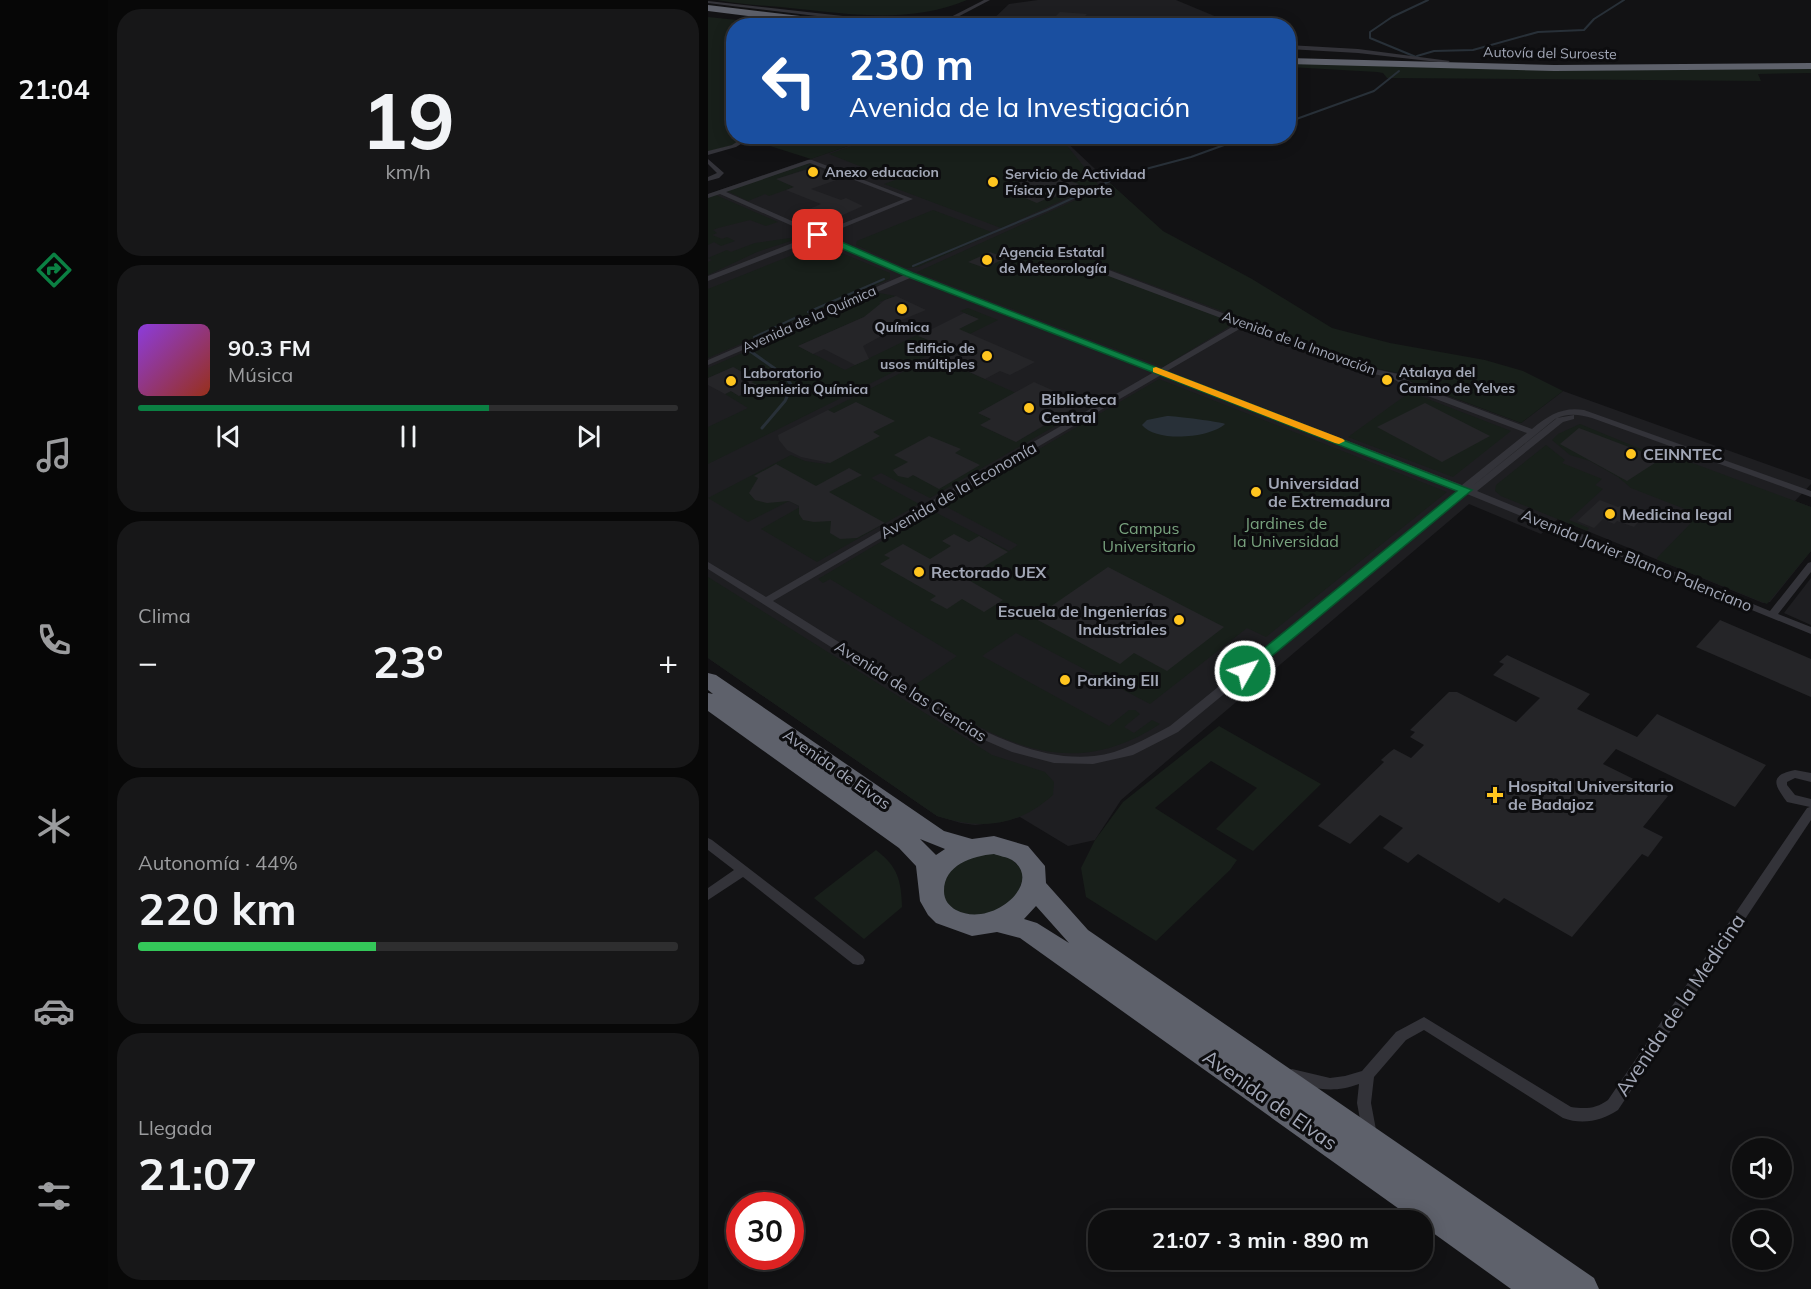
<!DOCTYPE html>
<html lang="es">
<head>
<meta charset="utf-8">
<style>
  :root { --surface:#0e0e0f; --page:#171718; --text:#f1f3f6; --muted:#9b9c9e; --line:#2e2e2f; --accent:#0b8043 }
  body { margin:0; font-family:Mulish,sans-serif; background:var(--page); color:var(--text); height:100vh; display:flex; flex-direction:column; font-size:22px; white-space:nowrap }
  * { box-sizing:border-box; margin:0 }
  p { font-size:20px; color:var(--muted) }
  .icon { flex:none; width:33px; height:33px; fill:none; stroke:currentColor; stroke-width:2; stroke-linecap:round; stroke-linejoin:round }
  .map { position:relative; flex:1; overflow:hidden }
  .side { display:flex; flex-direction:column; gap:9px; padding:9px; background:#080808; width:600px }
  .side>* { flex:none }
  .hud { position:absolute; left:18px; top:18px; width:570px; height:126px; border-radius:24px; box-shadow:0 3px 15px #0003,0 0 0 2px var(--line); background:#1a4fa0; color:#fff; overflow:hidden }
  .buttons { position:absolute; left:1024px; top:1138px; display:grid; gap:12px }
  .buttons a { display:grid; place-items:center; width:60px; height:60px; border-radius:50%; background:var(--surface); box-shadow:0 3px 15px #0003,0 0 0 2px var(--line); font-size:30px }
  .speed { position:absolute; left:18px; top:1192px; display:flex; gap:12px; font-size:30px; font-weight:700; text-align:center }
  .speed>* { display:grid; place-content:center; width:78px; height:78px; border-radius:50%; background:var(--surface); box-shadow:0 3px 15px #0003,0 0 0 2px var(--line); line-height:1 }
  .speed .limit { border:9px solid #d22; background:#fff; color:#111 }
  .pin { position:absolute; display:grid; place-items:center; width:51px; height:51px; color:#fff; margin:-26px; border-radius:12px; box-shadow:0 3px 9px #0006 }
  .me { position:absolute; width:66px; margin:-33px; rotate:51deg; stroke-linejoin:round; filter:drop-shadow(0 0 4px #0008) }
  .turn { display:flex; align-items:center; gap:21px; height:126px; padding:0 24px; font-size:27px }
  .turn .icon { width:78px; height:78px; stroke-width:2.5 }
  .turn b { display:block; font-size:42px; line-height:51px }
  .big { font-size:45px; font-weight:700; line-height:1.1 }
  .side .card { flex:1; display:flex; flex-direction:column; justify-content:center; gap:9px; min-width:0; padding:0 21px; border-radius:24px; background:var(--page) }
  .side .dial { align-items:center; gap:0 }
  .dial b { font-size:78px; line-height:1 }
  .song { display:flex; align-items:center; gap:18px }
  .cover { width:72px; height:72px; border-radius:9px; background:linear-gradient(135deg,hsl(270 70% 55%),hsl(10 70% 35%)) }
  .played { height:6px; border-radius:3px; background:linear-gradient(90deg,var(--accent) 65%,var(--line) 65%) }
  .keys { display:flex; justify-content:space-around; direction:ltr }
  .heat { display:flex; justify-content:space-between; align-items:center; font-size:33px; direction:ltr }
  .charge { height:9px; border-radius:4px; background:linear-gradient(90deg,#34c759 44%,var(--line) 0) }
  .trip { position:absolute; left:380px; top:1210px; width:345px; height:60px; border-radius:24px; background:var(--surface); box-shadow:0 3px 15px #0003,0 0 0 2px var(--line); font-weight:700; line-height:60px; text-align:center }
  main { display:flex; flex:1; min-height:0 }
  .tabs { display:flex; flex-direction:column; width:108px; justify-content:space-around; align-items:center; background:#060606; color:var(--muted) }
  .tabs .icon { width:42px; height:42px }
  .tabs .current { color:var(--accent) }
  .tabs b { font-size:27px; color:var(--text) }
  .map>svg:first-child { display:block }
  .built { fill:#1e1e21 }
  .green { fill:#181f1a }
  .water { fill:#283038 }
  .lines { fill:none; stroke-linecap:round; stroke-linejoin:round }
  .stream-far1 { stroke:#283038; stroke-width:2 }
  .stream { stroke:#283038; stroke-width:3 }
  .building { fill:#252528 }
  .street { fill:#333339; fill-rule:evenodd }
  .highway { fill:#5e616b; fill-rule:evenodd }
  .street-bridge { stroke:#333339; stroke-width:5 }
  .route { fill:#0b8043; stroke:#07532c; stroke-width:1.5 }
  .slow { fill:#f59e0b }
  .poi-dot { fill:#ffc51f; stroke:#0d0d0f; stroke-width:2 }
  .labels { text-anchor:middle; stroke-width:6; stroke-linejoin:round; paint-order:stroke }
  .far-street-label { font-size:14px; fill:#a2a7b6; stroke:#0d0d0f }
  .far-poi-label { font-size:14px; font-weight:bold; fill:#a2a7b6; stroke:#0d0d0f; text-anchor:start }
  .poi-label { font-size:16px; font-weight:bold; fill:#a2a7b6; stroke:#0d0d0f; text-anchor:start }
  .street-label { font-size:16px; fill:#a2a7b6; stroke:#0d0d0f }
  .park-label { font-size:16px; fill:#78a27e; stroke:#0d0d0f }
  .near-street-label { font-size:20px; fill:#a2a7b6; stroke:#0d0d0f }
</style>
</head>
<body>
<main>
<nav class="tabs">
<b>21:04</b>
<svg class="icon current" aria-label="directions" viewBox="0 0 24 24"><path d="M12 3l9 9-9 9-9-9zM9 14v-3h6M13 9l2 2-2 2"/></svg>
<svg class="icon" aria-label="music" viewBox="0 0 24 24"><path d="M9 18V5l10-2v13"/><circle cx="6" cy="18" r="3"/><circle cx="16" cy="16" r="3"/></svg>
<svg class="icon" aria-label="phone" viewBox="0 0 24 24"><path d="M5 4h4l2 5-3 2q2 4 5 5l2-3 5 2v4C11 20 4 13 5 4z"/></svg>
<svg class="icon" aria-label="climate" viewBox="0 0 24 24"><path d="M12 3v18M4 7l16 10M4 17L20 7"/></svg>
<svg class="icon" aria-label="car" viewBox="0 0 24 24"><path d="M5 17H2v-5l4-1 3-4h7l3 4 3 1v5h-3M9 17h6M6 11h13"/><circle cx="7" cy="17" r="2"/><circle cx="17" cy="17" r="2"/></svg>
<svg class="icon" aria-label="filters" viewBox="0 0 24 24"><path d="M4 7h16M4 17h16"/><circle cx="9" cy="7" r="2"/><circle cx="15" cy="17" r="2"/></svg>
</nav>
<section class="side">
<div class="card dial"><b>19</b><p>km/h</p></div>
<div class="card">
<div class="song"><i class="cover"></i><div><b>90.3 FM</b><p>Música</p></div></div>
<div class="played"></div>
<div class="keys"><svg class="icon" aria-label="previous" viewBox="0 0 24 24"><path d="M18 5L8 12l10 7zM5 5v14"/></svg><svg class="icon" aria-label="pause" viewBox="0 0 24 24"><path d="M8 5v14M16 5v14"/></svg><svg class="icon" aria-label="next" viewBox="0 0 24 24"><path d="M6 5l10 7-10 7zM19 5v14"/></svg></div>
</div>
<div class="card"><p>Clima</p>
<div class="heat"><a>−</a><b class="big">23°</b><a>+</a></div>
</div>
<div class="card"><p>Autonomía · 44%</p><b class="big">220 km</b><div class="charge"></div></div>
<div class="card"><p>Llegada</p><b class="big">21:07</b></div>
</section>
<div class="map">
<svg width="1103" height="1289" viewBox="0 0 1103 1289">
  <rect width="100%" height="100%" fill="#121214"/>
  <g class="built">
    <polygon points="330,0 468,0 528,25 278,26 301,4"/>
    <polygon points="166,137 353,137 451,229 666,368 690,373 706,383 813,423 855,391 1103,480 1103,484 1087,501 1103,507 1103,551 1062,602 1055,603 850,519 833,534 761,504 413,800 387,840 360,846 312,817 293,822 267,825 253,823 229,816 0,658 0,194"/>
    <polygon points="1103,578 1103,625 1076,613"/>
  </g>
  <g class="green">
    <path d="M9 0H259C205 23 148 15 91 9 64 6 36 5 9 0Z"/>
    <polygon points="0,17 78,25 26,26 26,136 39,137 25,145 0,152"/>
    <polygon points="580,63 1103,68 1103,73 1050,74 1053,81 679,78 675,73 669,72 581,67"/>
    <polygon points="45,137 45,136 166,137 103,159 43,140"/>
    <polygon points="170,137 352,137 390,184 293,228 176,184 187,180 121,154"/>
    <polygon points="99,164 109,165 69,179 86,187 61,196 57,194 40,201 19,191"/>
    <polygon points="403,184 455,231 544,279 624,328 682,343 777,360 815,371 855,391 813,423 706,383 690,373 666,368 391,265 383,269 527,323 455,367 209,272"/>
    <polygon points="8,195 70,222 58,226 42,220 10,228 5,230 9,233 4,235 14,239 19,237 27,241 13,246 6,242 0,245 0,198"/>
    <polygon points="225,210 286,233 210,267 199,268 148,245 149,241"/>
    <polygon points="89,237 92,238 49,252 0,275 0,262 4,260 0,258 19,250 23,252 47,243"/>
    <polygon points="112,244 182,273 182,279 0,358 0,289"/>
    <polygon points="171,293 188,296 171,302 173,304 158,316 90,346 137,370 209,335 225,342 270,319 252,311 260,308 290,320 0,464 0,427 40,408 17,394 23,391 31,396 51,386 43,382 48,379 42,376 37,378 32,371 26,367 0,378 0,368"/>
    <polygon points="242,348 251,352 236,361 308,393 270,413 283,419 273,426 308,442 355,415 361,418 222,498 173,473 163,478 211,504 109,562 53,529 92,507 81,501 40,522 0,498 83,455 97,461 117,464 171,436 165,432 186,421 126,413 120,410"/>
    <path d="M451 379 739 492 558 637 539 628 442 704 308 633 274 656 401 726 421 710H427L432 714 416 727 426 733 444 720 452 724C357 786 287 738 204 687L249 656 122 579 115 583 110 579 225 511 301 551 310 545 235 505Z"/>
    <polygon points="702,392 803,431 745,477 640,437"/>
    <polygon points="872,424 940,452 960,454 1103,507 1103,551 1059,604 950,560 949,558 983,523 974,519 982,511 923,488 910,477 882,461 862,455 844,440 850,434"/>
    <polygon points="838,445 857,460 854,463 894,479 887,485 895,489 861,520 881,528 879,531 793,496 787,491 788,485"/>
    <path d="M0 577 284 755 337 772 346 782 345 795C309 827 274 830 229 816L0 658Z"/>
    <polygon points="511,726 613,784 545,851 508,829 549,788 503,761 447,808 529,860 522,870 448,941 378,897 373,868 387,840 415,802"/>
    <path d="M168 850C190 867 193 880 194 907L156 939 106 898Z"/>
    <polygon points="272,853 298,854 318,873 303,908 276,918 243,910 232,891 241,869"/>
  </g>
  <path class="water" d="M459 416C467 416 514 422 517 424 502 438 448 443 434 425L439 420Z"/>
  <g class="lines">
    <g class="stream-far1">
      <polyline points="709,56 726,51 765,50 830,32 876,30 886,19 916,0"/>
      <polyline points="708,57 662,38 662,32 684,17 720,0"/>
      <polyline points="580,122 666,91 691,71"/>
      <polyline points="205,266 339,210 415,175 483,157 541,136"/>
      <polyline points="100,312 176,279"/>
      <polyline points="46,337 91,316"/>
    </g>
    <polyline class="stream" points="42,351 76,375 84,386 77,401 54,428"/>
  </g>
  <g class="building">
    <polygon points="352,12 379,14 370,24 342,22"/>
    <polygon points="107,167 134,178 103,189 133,200 138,198 155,206 110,226 95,220 102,217 92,213 113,204 78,190 86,187 68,179"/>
    <polygon points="335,173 371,184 345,198 342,197 329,203 295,189"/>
    <polygon points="282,252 298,258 277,268 260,262"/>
    <polygon points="188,296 218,310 179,326 186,329 155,346 161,359 147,365 116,349 105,354 90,346 156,317 177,300"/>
    <polygon points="256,313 271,319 251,329 327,362 302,375 292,371 277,379 235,360 251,352 210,336"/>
    <polygon points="25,367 49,380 43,382 51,386 31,396 23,391 17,394 0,385 0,378"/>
    <polygon points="326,382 373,403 308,442 272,425 283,419 270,413"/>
    <polygon points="148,402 187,421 165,432 172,436 122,463 93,457 79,450 71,440 70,435 120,410 126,413"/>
    <polygon points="717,403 782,436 734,462 669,427"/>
    <polygon points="871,428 913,444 953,459 919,481 852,444"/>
    <polygon points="221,436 253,449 247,453 272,465 231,489 205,475 200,478 190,476 185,470 200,462 186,455"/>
    <polygon points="68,464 108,486 141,468 154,475 121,492 177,523 149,538 132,539 122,533 123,521 106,522 95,520 91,514 91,506 81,501 59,503 47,500 41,493 50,478 46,476"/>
    <polygon points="892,500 910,507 912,506 935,517 926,527 909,521 906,524 895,519 886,528 869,521"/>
    <polygon points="246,534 261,542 271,536 300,552 257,578 295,600 276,612 254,599 239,609 222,600 228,596 172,564 182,558 176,555 195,544 222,559 243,546 234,541"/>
    <polygon points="400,567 516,627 459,671 426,653 412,664 326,618"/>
    <polygon points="1012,620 1103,659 1103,697 988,647"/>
    <polygon points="799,655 882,694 869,709 929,737 949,714 1058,765 1027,807 908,749 895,764 960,796 935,827 955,837 940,857 934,854 864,937 796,898 791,903 710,854 700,863 675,848 695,828 672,815 642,844 610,826 676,762 673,760 682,752 686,749 703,758 716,745 702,737 707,732 702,730 741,692 749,692 808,722 832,698 785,675 796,664 791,662"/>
  </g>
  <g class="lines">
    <g class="street">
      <polygon points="276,0 282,0 240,22 235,21"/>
      <path d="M0 1 153 18 256 26C170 26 85 13 0 3Z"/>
      <polygon points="580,45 650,49 742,61 739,63 650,53 580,49"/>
      <polygon points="38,136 46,136 28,147 0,155 0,151 24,145"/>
      <polygon points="0,159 16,173 11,178 0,181 0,177 9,173 0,164"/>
      <path d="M100 160H104L205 199 117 235 205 273 452 369 529 324 387 271V267H393L657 367 690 374 707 385 824 429C841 415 854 407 876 410L1103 491V497L884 418C871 414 859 413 847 419L762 488 849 418 866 415V419L855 422 769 491 1062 611 1100 563 1103 562V572L1070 614 1103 627V634L759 494 470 732 425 755 385 764 346 763 304 752 267 736 230 715 0 569V562L58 597 446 372 202 278 0 365V360L196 275 111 238 0 281V276L105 235 12 194 0 198V194ZM102 163 196 199 111 233 18 192ZM535 327 652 371 684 378 701 389 819 433 754 485 459 371ZM453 375 752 491 462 726C437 739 414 753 386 756 311 764 230 705 170 667 135 644 100 623 65 601Z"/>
      <path d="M1087 770 1103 773V782L1087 778 1079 782V785L1087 795 1103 799V820L910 1110C894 1121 874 1125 855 1118L716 1030 698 1040 666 1077 663 1103 669 1135 667 1140 662 1142 657 1140 655 1135 649 1103 651 1084C623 1094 606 1089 579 1079L577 1075 579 1071 584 1069 622 1078 637 1076 654 1071 688 1032 716 1017 863 1107C877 1109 888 1109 900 1100L1099 808 1102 807 1079 802C1066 785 1061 775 1087 770Z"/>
      <polygon points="0,838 4,840 155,956 157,960 155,964 150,965 145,964 35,877 0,900 0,888 26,870 0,850"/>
    </g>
    <g class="highway">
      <polygon points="0,5 152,23 157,26 122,26 0,11"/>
      <polygon points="580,58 846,65 1103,63 1103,69 846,71 580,64"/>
      <path d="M0 673 8 675 236 831 264 839 286 836 320 846 337 866 338 883 380 930 886 1278 891 1289H803L714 1225V1221H708L312 938 289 932 264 936 228 923 220 915 212 901 208 866 191 848 0 711V693L5 694 0 690ZM212 839 237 849 228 855ZM286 854C291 856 299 857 304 860 337 882 284 929 248 910 241 906 236 900 236 891 236 865 264 856 286 854ZM328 906 361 943 329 923 316 919Z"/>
    </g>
    <polyline class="street-bridge" points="232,24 238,21"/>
  </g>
  <polygon class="route" points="107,233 113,233 205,273 764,490 542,674 532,674 530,671 532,668 749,491 198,276 107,237"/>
  <polygon class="slow" points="448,367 635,439 637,441 631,444 627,443 445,372 445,368"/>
  <g class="poi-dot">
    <circle cx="105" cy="172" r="6"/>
    <circle cx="285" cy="182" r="6"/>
    <circle cx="279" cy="260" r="6"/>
    <circle cx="194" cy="309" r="6"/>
    <circle cx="279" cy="356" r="6"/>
    <circle cx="679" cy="380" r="6"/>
    <circle cx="23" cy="381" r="6"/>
    <circle cx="321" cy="408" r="6"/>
    <circle cx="923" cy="454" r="6"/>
    <circle cx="548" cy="492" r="6"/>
    <circle cx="902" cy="514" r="6"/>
    <circle cx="211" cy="572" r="6"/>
    <circle cx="471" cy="620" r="6"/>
    <circle cx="357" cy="680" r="6"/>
    <path d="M784 786h6v6h6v6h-6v6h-6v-6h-6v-6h6z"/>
  </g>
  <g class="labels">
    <g class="far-street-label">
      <text transform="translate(842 53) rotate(1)" y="5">Autovía del Suroeste</text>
      <text transform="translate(101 319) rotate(-24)" y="5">Avenida de la Química</text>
      <text transform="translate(591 343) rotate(20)" y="5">Avenida de la Innovación</text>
    </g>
    <g class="far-poi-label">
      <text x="117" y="177">Anexo educacion</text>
      <text x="297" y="179">Servicio de Actividad<tspan x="297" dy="16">Física y Deporte</tspan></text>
      <text x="291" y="257">Agencia Estatal<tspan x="291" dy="16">de Meteorología</tspan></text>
      <text x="194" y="332" text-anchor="middle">Química</text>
      <text x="267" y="353" text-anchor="end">Edificio de<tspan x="267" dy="16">usos múltiples</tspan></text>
      <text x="691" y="377">Atalaya del<tspan x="691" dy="16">Camino de Yelves</tspan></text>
      <text x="35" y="378">Laboratorio<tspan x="35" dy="16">Ingenieria Química</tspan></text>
    </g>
    <g class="poi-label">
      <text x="333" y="405">Biblioteca<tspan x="333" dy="18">Central</tspan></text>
      <text x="935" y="460">CEINNTEC</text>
      <text x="560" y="489">Universidad<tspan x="560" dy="18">de Extremadura</tspan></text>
      <text x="914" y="520">Medicina legal</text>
      <text x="223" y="578">Rectorado UEX</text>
      <text x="459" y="617" text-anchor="end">Escuela de Ingenierías<tspan x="459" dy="18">Industriales</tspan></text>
      <text x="369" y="686">Parking EII</text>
      <text x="800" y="792">Hospital Universitario<tspan x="800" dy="18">de Badajoz</tspan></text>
    </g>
    <g class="street-label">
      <text transform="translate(250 490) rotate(-30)" y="6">Avenida de la Economía</text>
      <text transform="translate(929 560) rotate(22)" y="6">Avenida Javier Blanco Palenciano</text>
      <text transform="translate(203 691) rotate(32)" y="6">Avenida de las Ciencias</text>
      <text transform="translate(129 769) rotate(35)" y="6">Avenida de Elvas</text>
    </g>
    <g class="park-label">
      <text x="578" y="529">Jardines de<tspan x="578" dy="18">la Universidad</tspan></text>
      <text x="441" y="534">Campus<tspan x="441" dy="18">Universitario</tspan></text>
    </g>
    <g class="near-street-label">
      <text transform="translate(972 1005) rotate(-56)" y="7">Avenida de la Medicina</text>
      <text transform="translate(562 1100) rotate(35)" y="7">Avenida de Elvas</text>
    </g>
  </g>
</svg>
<div class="buttons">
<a><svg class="icon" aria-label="sound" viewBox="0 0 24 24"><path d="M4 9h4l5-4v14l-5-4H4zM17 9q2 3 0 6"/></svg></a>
<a><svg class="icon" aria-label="search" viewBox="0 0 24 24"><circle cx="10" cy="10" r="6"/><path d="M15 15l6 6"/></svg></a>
</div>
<div class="speed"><div class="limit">30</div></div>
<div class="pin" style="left:110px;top:235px;background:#d93025"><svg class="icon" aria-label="arrive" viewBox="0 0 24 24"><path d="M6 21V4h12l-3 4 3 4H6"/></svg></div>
<svg class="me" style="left:537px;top:671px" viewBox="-20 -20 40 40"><circle r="17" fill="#0b8043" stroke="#fff" stroke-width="3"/><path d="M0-11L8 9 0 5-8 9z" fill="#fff"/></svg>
<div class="trip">21:07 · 3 min · 890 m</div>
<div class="hud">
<div class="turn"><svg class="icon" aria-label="left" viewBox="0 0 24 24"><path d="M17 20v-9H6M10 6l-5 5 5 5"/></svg><div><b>230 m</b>Avenida de la Investigación</div></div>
</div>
</div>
</main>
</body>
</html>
